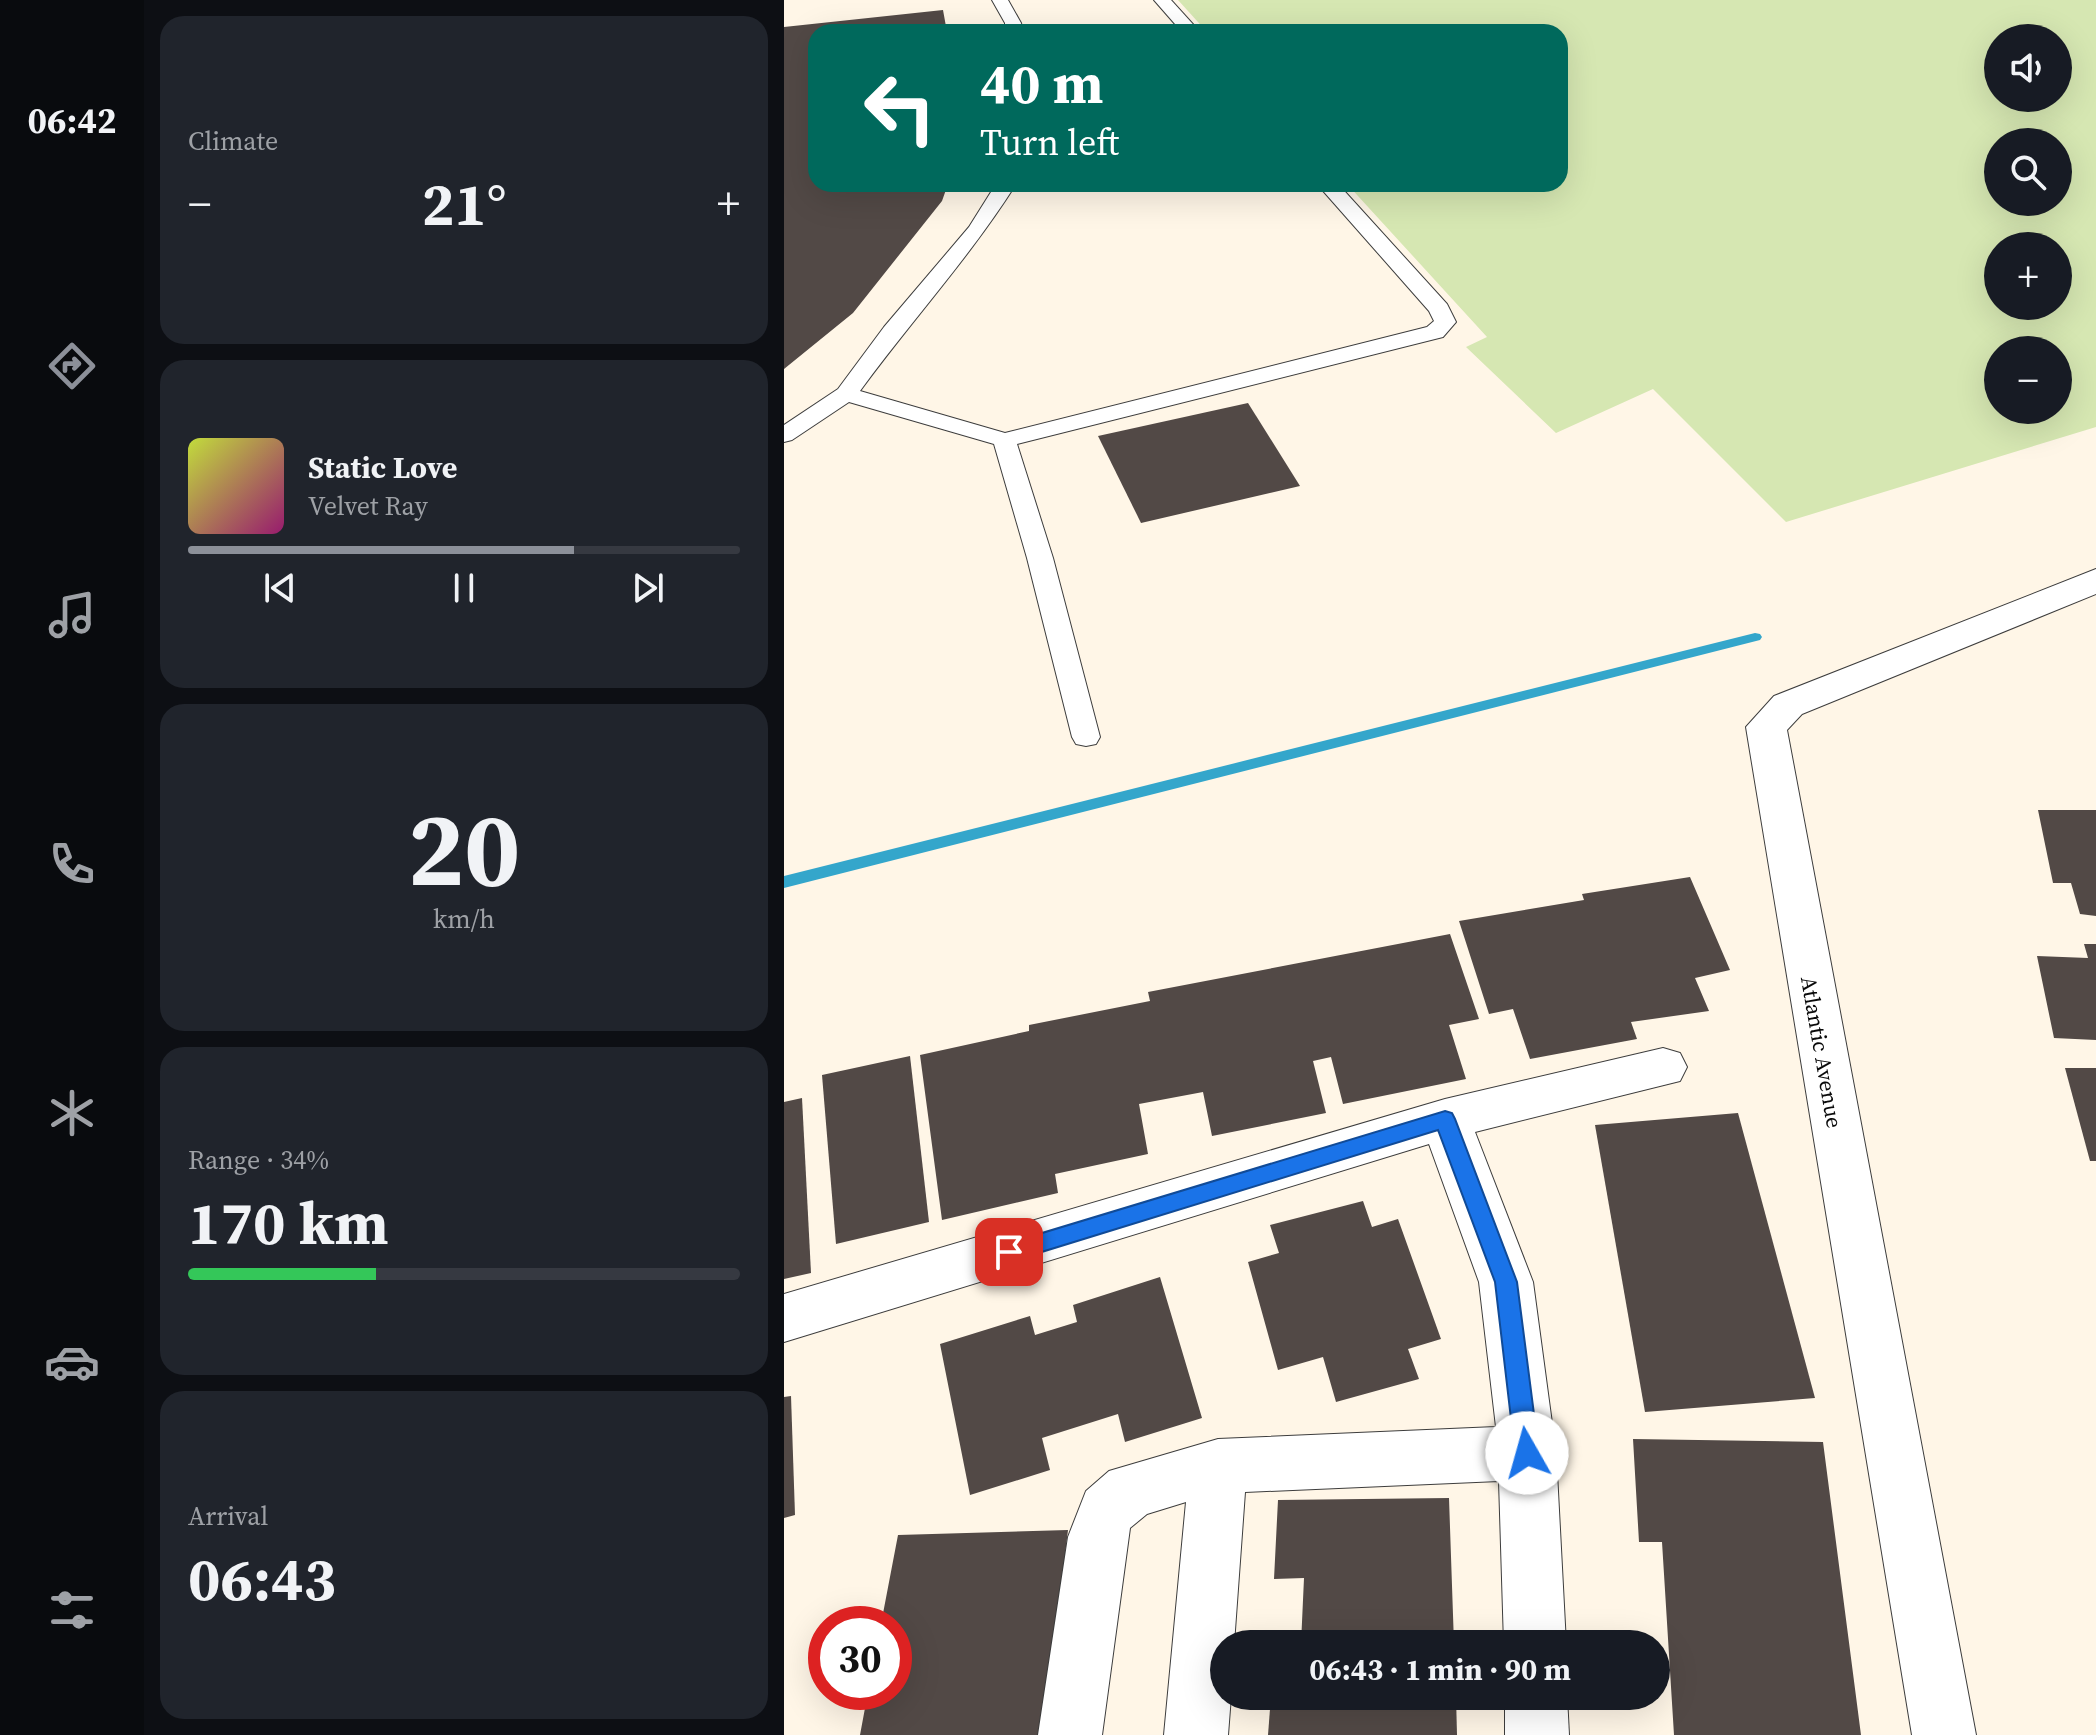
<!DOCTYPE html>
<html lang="en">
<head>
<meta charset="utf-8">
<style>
  :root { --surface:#171b24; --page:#20242c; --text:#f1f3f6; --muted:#9ea1a6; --line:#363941; --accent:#8c9099 }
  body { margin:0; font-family:"Source Serif 4",serif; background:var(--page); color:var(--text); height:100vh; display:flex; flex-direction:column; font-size:30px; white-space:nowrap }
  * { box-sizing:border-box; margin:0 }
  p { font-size:26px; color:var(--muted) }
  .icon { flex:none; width:44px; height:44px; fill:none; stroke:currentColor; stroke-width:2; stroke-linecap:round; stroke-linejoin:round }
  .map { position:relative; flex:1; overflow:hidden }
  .details { display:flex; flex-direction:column; gap:16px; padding:16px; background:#0d0f14; width:640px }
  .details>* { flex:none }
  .hud { position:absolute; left:24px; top:24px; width:760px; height:168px; border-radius:24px; box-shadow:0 8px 32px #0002; background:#00695c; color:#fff; overflow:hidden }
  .buttons { position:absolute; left:1200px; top:24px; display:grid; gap:16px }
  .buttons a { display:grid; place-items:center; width:88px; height:88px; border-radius:50%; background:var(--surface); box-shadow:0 8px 32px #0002; font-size:40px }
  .speed { position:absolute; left:24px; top:1606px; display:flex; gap:16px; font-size:40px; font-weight:700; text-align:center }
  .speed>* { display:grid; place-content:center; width:104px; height:104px; border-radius:50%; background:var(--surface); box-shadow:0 8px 32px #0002; line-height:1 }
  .speed .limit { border:12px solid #d22; background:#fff; color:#111 }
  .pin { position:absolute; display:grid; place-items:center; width:68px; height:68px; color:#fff; margin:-34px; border-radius:16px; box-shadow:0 4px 12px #0006 }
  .me { position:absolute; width:88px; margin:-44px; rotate:353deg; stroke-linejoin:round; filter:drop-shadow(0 0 6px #0008) }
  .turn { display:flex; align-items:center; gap:28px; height:168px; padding:0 40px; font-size:36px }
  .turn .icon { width:104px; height:104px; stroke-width:2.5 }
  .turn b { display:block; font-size:56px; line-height:68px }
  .big { font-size:60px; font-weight:700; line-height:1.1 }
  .details .widget { flex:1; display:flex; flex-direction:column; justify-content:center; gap:12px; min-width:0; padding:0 28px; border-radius:24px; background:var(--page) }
  .details .dial { align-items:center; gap:0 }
  .dial b { font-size:104px; line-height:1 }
  .song { display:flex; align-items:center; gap:24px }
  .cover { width:96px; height:96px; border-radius:12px; background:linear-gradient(135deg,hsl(70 70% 55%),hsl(320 70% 35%)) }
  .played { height:8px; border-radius:4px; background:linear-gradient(90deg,var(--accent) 70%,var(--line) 70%) }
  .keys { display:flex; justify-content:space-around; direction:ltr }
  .heat { display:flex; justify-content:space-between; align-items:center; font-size:44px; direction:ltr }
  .charge { height:12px; border-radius:6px; background:linear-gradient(90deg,#34c759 34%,var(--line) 0) }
  .trip { position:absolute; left:426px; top:1630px; width:460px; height:80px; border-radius:40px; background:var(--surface); box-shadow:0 8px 32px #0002; font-weight:700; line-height:80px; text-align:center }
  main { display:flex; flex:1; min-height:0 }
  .tabs { display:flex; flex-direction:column; width:144px; justify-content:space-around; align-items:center; background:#090b0e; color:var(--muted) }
  .tabs .icon { width:56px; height:56px }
  .tabs .current { color:var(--accent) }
  .tabs b { font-size:36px; color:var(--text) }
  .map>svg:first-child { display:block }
  .green { fill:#d6e7b2; fill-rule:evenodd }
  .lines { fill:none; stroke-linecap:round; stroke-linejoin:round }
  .stream { fill:#34a6cb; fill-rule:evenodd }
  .building { fill:#524946 }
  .service-casing { stroke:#3d3d3d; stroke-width:2 }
  .minor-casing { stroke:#3d3d3d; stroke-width:2 }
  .service { fill:#fff; fill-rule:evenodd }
  .minor { fill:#fff; fill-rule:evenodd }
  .route { fill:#1a73e8; stroke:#114b97; stroke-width:2 }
  .labels { text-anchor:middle; stroke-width:8; stroke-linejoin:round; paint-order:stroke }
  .street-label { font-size:22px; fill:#0a0a0a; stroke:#fff }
</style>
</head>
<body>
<main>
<nav class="tabs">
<b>06:42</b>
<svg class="icon current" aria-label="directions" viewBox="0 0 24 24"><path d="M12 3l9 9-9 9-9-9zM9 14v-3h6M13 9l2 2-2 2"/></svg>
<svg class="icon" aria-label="music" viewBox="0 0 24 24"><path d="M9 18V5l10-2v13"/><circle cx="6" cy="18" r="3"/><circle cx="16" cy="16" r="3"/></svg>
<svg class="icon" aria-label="phone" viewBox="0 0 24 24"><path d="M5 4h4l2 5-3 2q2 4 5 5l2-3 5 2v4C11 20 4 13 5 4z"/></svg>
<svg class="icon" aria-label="climate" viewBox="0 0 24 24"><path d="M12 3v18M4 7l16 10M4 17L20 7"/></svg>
<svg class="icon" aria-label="car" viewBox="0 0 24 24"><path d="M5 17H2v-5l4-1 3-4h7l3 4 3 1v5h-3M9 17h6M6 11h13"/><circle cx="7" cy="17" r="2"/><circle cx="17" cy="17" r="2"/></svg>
<svg class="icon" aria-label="filters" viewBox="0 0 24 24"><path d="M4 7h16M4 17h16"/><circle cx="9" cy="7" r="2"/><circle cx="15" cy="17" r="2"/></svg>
</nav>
<section class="details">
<div class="widget"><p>Climate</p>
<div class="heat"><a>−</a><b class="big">21°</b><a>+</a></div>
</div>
<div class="widget">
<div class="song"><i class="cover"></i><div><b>Static Love</b><p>Velvet Ray</p></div></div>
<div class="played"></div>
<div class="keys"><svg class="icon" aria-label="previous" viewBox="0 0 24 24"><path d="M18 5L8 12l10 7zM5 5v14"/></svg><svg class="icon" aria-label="pause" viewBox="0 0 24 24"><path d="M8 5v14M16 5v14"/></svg><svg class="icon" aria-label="next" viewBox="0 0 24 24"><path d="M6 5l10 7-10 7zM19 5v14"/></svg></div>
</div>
<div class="widget dial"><b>20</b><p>km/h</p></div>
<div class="widget"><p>Range · 34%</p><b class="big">170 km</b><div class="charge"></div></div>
<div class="widget"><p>Arrival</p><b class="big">06:43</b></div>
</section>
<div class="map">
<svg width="1312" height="1735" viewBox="0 0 1312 1735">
  <rect width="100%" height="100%" fill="#fff6e7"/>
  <path class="green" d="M394 0H1312V427L1002 522 869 389 772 433 682 347 703 337 563 184H776V32H423ZM1214 38H1274V98H1214ZM1214 142H1274V202H1214ZM1214 246H1274V306H1214ZM1214 350H1274V410H1214Z"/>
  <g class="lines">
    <polygon class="stream" points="971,633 976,634 978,637 976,640 0,888 0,876"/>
  </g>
  <g class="building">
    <polygon points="159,10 163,32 32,32 32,184 164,184 158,201 69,313 0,369 0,27"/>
    <polygon points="464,403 516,486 357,523 314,436"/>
    <polygon points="1254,810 1312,810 1312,916 1296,914 1287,883 1269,883"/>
    <polygon points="906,877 946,970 911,978 925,1011 847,1022 853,1039 746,1059 729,1009 705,1014 675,921 800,900 798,894"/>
    <polygon points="666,934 695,1019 665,1025 682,1079 559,1104 547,1057 529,1061 542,1113 428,1136 419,1092 355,1104 364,1154 271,1174 274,1193 158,1220 136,1055 245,1031 245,1025 366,1001 364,992"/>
    <polygon points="1300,944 1312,944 1312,1040 1270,1038 1253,956 1304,958"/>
    <polygon points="126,1056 145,1222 52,1244 38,1075"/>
    <polygon points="1281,1068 1312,1068 1312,1161 1306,1161"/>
    <polygon points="18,1098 27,1273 0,1279 0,1102"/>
    <polygon points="954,1113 1031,1398 861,1412 811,1125"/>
    <polygon points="579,1201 588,1227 614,1219 657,1339 624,1349 635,1379 552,1402 539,1357 494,1370 464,1262 495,1253 486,1225"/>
    <polygon points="376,1277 418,1418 341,1442 334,1414 258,1438 266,1470 186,1495 156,1344 246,1316 251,1335 293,1322 289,1305"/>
    <polygon points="7,1396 11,1515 0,1518 0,1397"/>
    <polygon points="849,1439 1039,1442 1077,1735 890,1735 878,1542 855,1542"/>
    <polygon points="665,1498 670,1644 517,1644 520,1578 490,1579 494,1500"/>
    <polygon points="284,1530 259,1735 76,1735 84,1692 110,1692 110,1624 97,1624 114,1535"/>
    <polygon points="487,1696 672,1696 673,1735 484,1735"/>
  </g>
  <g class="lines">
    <g class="service-casing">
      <g id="service">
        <polygon points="208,0 224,0 237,23 239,32 221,32 221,23"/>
        <polygon points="370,0 387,0 416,32 398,32"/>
        <path d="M212 184H232C186 257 127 321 76 391L221 433 643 327 650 321 645 311 533 184H554L663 304 672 322 659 337 233 444 269 558 316 737 312 744 302 746 292 744 288 737 243 558 210 444 65 402 8 440 0 442V425L54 389 100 327 185 227Z"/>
      </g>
    </g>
    <g class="minor-casing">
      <g id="minor">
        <polygon points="1312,569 1312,594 1018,714 1003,730 1192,1735 1128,1735 962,727 990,696"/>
        <polygon points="879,1048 896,1053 903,1067 896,1081 691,1132 749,1282 772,1453 782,1644 720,1644 715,1481 461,1492 450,1644 440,1644 440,1696 447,1696 444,1735 380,1735 402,1502 363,1514 346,1528 318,1735 254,1735 284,1537 302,1491 325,1471 434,1439 712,1427 695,1282 645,1144 0,1342 0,1294 661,1099"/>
        <polygon points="721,1696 783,1696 785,1735 721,1735"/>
      </g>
    </g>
    <use href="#service" class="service"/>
    <use href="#minor" class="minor"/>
  </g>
  <polygon class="route" points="661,1111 668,1113 671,1119 733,1282 755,1453 751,1461 743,1464 734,1461 731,1453 711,1282 654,1130 225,1262 217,1259 214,1252 217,1246 225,1243"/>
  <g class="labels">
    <g class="street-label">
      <text transform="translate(1038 1052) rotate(80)" y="8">Atlantic Avenue</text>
    </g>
  </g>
</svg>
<div class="buttons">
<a><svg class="icon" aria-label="sound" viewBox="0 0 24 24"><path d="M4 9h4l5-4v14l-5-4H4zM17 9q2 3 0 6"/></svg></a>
<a><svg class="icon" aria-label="search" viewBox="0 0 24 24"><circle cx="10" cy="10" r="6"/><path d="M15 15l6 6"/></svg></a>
<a>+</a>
<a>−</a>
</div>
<div class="speed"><div class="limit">30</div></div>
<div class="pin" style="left:225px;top:1252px;background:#d93025"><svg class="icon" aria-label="arrive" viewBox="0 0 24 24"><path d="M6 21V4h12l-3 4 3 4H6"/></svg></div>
<svg class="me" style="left:743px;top:1453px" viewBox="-20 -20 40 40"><circle r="19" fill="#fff"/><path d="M0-13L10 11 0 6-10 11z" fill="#1a73e8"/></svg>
<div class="trip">06:43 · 1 min · 90 m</div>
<div class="hud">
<div class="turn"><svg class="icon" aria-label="left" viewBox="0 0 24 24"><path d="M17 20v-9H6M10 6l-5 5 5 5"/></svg><div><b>40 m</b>Turn left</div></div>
</div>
</div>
</main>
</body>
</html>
